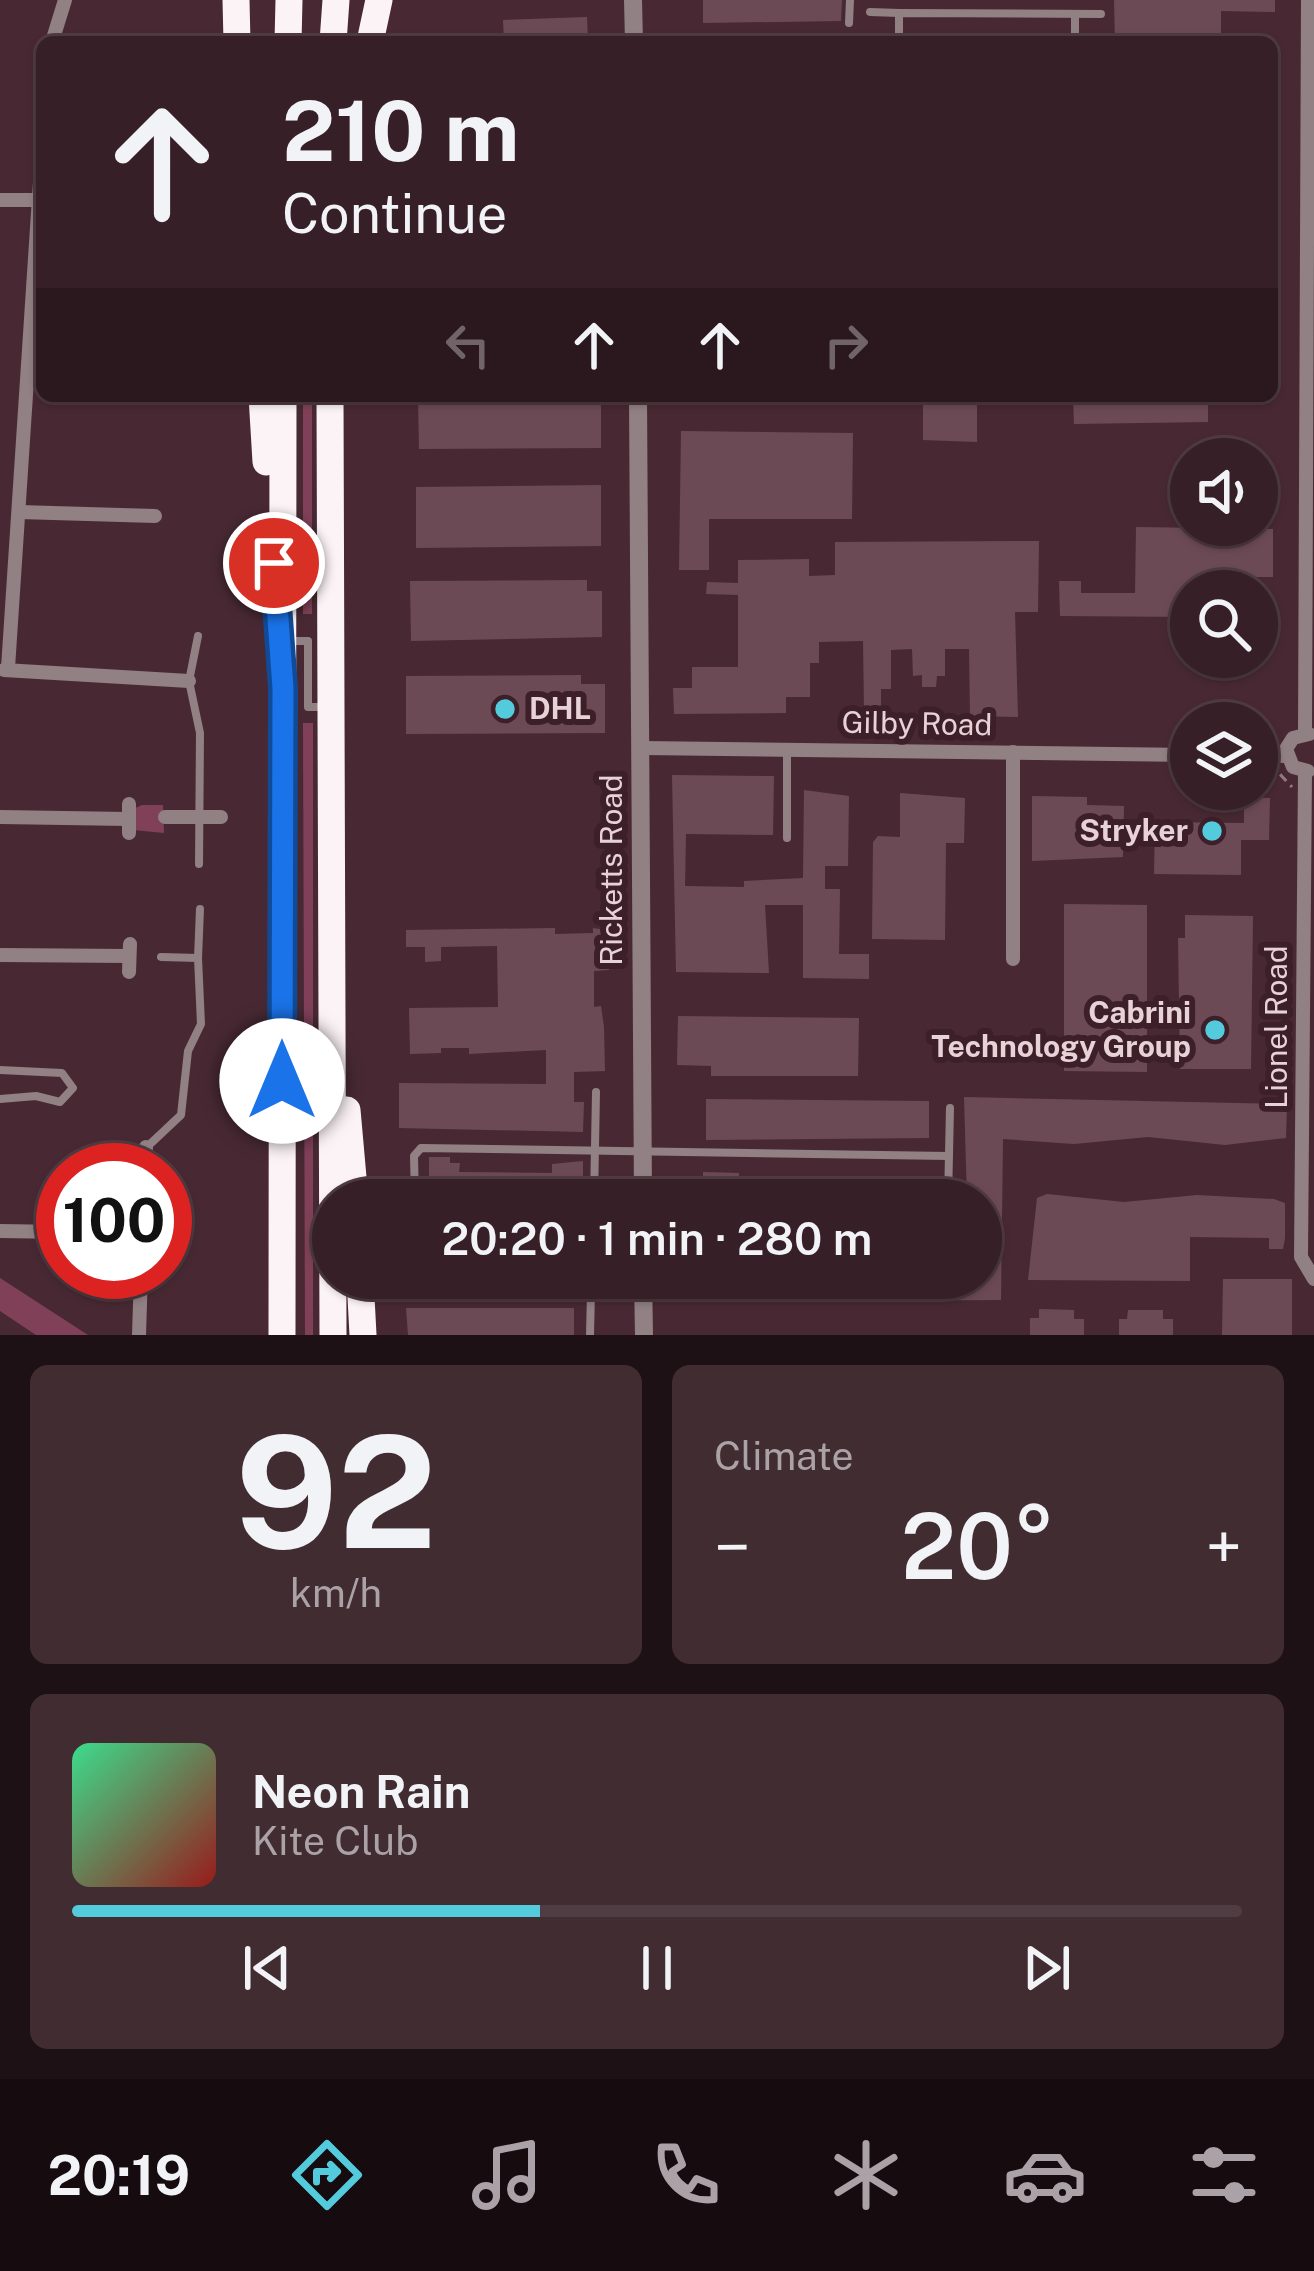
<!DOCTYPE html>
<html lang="en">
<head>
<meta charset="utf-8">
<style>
  :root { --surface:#361f26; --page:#412c32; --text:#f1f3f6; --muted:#aaa2a7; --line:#503d43; --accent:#53cbdc }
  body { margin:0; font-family:"Public Sans",sans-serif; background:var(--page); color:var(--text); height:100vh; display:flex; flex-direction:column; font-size:45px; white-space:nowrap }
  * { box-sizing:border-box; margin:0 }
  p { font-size:39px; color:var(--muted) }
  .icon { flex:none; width:66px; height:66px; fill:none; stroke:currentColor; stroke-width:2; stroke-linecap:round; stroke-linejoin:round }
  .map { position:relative; height:1335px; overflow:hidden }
  .details { display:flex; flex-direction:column; gap:30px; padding:30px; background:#1e1115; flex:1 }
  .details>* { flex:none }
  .guide { position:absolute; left:36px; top:36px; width:1242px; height:366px; border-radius:18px; box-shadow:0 3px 9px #0004,0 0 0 3px var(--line); background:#361f26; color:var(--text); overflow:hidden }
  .tools { position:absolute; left:1170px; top:438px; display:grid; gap:24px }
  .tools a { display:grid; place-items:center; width:108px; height:108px; border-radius:50%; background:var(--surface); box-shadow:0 3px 9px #0004,0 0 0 3px var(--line); font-size:60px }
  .speed { position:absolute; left:36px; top:1143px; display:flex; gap:24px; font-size:60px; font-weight:700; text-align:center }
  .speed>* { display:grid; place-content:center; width:156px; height:156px; border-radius:50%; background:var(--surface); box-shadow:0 3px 9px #0004,0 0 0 3px var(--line); line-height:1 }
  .speed .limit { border:18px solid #d22; background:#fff; color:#111 }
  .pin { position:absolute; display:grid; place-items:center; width:102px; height:102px; color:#fff; margin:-51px; border:6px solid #fff; border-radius:50%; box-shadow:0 3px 12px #0007 }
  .me { position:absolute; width:132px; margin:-66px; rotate:0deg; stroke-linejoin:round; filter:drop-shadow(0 0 9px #0008) }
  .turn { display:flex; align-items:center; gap:42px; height:252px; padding:0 48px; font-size:54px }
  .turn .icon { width:156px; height:156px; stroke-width:2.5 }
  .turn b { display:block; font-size:84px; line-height:102px }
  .lanes { display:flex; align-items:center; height:114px; padding:0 48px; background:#0003; justify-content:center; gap:60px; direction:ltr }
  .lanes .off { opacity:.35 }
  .big { font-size:90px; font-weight:600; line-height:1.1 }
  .details .widget { flex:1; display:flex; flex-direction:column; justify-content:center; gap:18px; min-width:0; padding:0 42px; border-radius:18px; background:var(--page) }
  .details .dial { align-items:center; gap:0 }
  .dial b { font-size:156px; line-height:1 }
  .song { display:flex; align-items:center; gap:36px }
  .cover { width:144px; height:144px; border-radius:18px; background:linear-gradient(135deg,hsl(150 70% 55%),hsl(0 70% 35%)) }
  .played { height:12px; border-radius:6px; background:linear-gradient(90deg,var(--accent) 40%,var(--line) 40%) }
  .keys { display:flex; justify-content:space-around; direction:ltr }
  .heat { display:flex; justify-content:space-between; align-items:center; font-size:66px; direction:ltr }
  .details .tiles { flex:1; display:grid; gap:30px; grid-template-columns:1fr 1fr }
  .widget:last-child { grid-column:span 2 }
  .trip { position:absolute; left:312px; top:1179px; width:690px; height:120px; border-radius:60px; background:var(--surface); box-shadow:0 3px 9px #0004,0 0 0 3px var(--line); font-weight:600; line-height:120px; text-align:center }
  .tabs { display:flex; height:192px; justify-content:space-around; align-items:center; background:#160c0f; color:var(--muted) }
  .tabs .icon { width:84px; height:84px }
  .tabs .active { color:var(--accent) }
  .tabs b { font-size:54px; color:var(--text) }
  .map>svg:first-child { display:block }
  .green { fill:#804158 }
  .building { fill:#6c4a55 }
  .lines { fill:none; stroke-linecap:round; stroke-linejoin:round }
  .path { stroke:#947a82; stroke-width:3; stroke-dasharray:9 6; stroke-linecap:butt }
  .service { stroke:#918084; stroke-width:8 }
  .minor { stroke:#918084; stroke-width:14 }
  .tertiary { stroke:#918084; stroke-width:18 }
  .motorway { stroke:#fcf3f6; stroke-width:27 }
  .route-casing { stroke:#114b97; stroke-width:30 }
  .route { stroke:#1a73e8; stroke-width:21 }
  .poi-dot { fill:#53cbdc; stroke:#3d1f29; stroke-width:4.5 }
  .labels { text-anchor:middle; stroke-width:12; stroke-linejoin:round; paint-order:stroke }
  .poi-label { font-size:30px; font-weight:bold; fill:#e7d2d8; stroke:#3d1f29; text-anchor:end }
  .street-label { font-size:30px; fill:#e7d2d8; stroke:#3d1f29 }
</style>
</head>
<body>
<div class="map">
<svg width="1314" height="1335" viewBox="0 0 1314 1335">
  <rect width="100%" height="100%" fill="#482933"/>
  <g class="green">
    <rect x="303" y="396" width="9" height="218"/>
    <polygon points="303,723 313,723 313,1335 305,1335"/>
    <polygon points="142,805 163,805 164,833 133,830 133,809"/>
    <polygon points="0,1278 88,1335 36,1335 0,1311"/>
  </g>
  <g class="building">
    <polygon points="703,0 842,0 841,21 703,23"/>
    <polygon points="1114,0 1275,0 1275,12 1221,11 1221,42 1115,42"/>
    <polygon points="587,17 588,42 504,42 503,20"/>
    <polygon points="418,396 601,396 601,448 419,449"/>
    <polygon points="923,396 977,396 977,442 923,440"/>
    <polygon points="1073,396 1208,396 1208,422 1074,424"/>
    <polygon points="681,431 853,433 852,519 709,519 709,570 679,570"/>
    <polygon points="601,485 601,546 416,548 416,487"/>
    <polygon points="1136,527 1273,529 1273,577 1191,577 1191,617 1060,616 1059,581 1081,581 1081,593 1135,593"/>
    <polygon points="1039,541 1038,612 1015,612 1018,717 970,716 969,649 945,649 945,676 937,676 936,687 922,687 922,675 913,676 912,649 891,650 891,689 881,689 881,710 864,710 863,641 819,642 819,663 810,663 810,697 786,697 786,713 674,714 673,688 692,688 692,667 738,667 738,595 706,594 707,582 738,583 738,560 809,559 809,576 835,575 835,542"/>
    <polygon points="587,580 587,591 602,591 602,637 411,641 410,581"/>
    <polygon points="581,675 581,684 605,684 605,733 406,734 406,676"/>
    <polygon points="672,775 774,776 773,835 686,834 685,886 744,887 744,881 803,878 804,790 849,796 848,866 825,866 825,889 840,889 839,954 869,954 869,979 803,978 803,905 765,905 769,973 676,972"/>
    <polygon points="900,793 965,798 964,843 946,843 945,940 872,939 873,842 878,836 900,837"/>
    <polygon points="1032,796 1087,797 1087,805 1124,806 1123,857 1032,861"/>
    <polygon points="1244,797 1270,798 1269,840 1241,840 1241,875 1154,874 1155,822 1244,823"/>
    <polygon points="1064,904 1147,905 1147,1072 1064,1071"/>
    <polygon points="1185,915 1253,916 1251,1069 1180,1069 1178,938 1185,938"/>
    <polygon points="555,928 555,934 593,933 593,928 613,931 609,970 594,971 594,1007 601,1006 604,1027 605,1071 574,1072 574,1102 584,1102 583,1132 399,1128 399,1083 546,1084 546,1050 469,1054 469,1048 441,1048 441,1053 410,1054 409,1008 498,1007 497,946 441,947 441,961 425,962 425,947 406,947 406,930"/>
    <polygon points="678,1016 859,1018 858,1076 711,1076 711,1066 677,1065"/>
    <polygon points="964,1097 1287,1104 1286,1138 1225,1145 1148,1137 1074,1144 1003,1139 1001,1300 867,1301 867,1289 831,1289 831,1300 814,1300 814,1278 981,1278 981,1200 967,1200"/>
    <polygon points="706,1099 929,1101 929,1138 706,1140"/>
    <polygon points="429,1157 450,1157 450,1163 460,1163 459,1172 552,1173 552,1164 583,1161 583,1192 571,1192 571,1200 429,1200"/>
    <polygon points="703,1172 739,1173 739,1179 926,1181 926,1200 703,1200"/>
    <polygon points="1047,1194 1124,1202 1197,1195 1274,1199 1285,1203 1285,1238 1283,1249 1269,1249 1269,1238 1190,1237 1190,1281 1028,1280 1037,1198"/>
    <rect x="761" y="1278" width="19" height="20"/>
    <polygon points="1223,1279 1292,1279 1292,1335 1222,1335"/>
    <polygon points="406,1308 574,1308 574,1335 408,1335"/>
    <polygon points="1039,1309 1074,1310 1074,1319 1084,1319 1084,1335 1030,1335 1030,1318 1039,1318"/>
    <polygon points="1128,1310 1163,1310 1163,1319 1173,1319 1173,1335 1119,1335 1119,1319 1127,1319"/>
  </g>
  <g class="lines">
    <polyline class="path" points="1267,770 1276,770 1292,787"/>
    <g class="service">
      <polyline points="870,12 899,13"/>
      <polyline points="849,23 850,0"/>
      <polyline points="899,42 899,13 1101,14"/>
      <polyline points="1075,42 1075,14"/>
      <polyline points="198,636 189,681 200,733 199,864"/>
      <polyline points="289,641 308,641 308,707 323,707"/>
      <polyline points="787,751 787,838"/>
      <polyline points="198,958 200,909"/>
      <polyline points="0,1070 62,1073 73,1088 60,1102 36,1096 0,1099"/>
      <polyline points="148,1146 181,1115 188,1051 201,1024 198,958 161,957"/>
      <polyline points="415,1200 414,1156 421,1148 949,1156"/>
      <polyline points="594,1200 596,1092"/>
      <polyline points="948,1200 950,1108"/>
      <polyline points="420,1278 434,1290 591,1292 592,1278"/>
      <polyline points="590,1335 591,1292"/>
    </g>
    <g class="minor">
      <polyline points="52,42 65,0"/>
      <polyline points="0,200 38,200"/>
      <polyline points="19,512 155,516"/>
      <polyline points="8,668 42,152"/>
      <polyline points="4,670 189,681"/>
      <polyline points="1305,733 1308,0"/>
      <polyline points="642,748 1191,755"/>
      <polyline points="1013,752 1013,959"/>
      <polyline points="1257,755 1286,756"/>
      <polyline points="1308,771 1293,767 1286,749 1293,738 1309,734"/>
      <polyline points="1305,772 1301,1257 1314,1279"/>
      <polyline points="129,804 129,833"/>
      <polyline points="0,817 128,819"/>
      <polyline points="165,817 221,817"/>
      <polyline points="0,955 128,956"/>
      <polyline points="129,972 130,944"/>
      <polyline points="145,1170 146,1147"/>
      <polyline points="0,1231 63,1232"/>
      <polyline points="139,1335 141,1272"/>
    </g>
    <g class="tertiary">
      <polyline points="633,0 634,42"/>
      <polyline points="638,396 643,1200"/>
      <polyline points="643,1278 644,1335"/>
    </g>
    <g class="motorway">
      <polyline points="236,0 237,42"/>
      <polyline points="288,42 289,0"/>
      <polyline points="333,42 336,0"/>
      <polyline points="370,42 379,0"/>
      <polyline points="262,396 266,462"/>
      <polyline points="330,396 333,1335"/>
      <polyline points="347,1110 355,1200"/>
      <polyline points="360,1278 363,1335"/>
      <polyline points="282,1335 283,396"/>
    </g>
  </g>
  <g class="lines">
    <g class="route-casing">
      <polyline id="route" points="274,563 283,688 282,1081"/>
    </g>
    <use href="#route" class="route"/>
  </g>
  <g class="poi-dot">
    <circle cx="505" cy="709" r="12"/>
    <circle cx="1212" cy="831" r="12"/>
    <circle cx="1215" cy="1030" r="12"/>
  </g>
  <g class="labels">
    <g class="poi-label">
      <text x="529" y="719" text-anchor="start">DHL</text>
      <text x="1188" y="841">Stryker</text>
      <text x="1191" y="1023">Cabrini<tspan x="1191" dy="34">Technology Group</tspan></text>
    </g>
    <g class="street-label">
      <text transform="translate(917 724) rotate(1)" y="10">Gilby Road</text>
      <text transform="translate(612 870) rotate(-90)" y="10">Ricketts Road</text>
      <text transform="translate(1277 1027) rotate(-90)" y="10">Lionel Road</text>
    </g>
  </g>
</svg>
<div class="tools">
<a><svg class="icon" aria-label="sound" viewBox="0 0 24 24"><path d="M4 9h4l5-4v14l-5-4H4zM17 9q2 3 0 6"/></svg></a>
<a><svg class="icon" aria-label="search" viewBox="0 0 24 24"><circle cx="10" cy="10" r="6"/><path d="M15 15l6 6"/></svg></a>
<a><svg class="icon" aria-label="layers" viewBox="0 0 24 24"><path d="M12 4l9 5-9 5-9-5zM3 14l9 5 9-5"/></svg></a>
</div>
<div class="speed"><div class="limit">100</div></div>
<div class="pin" style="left:274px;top:563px;background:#d93025"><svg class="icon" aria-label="arrive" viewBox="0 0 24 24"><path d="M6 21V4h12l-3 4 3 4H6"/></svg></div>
<svg class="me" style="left:282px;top:1081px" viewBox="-20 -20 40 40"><circle r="19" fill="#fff"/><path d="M0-13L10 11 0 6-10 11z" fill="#1a73e8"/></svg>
<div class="trip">20:20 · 1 min · 280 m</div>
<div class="guide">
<div class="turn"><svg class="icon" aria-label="ahead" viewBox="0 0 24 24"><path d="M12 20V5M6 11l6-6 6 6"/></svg><div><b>210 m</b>Continue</div></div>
<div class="lanes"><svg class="icon off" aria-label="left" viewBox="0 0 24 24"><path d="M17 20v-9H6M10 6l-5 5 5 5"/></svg><svg class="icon" aria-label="ahead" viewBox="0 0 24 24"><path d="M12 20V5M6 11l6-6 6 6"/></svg><svg class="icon" aria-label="ahead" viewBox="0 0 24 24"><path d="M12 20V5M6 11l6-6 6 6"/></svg><svg class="icon off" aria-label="right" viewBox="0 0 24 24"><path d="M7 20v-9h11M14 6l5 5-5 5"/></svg></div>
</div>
</div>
<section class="details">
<div class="tiles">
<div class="widget dial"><b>92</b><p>km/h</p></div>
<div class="widget"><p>Climate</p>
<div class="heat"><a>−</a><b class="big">20°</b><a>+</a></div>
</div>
<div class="widget">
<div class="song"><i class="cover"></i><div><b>Neon Rain</b><p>Kite Club</p></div></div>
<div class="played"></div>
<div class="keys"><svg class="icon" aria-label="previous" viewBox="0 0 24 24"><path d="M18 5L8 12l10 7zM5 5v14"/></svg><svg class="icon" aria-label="pause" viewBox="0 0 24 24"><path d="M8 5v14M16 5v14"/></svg><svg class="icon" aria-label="next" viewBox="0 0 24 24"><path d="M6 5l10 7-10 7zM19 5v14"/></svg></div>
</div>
</div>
</section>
<nav class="tabs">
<b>20:19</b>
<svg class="icon active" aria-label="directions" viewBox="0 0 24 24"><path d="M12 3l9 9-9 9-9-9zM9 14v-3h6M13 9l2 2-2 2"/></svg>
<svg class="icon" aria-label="music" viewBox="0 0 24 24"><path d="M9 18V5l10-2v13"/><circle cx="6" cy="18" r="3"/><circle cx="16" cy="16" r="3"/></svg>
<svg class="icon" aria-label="phone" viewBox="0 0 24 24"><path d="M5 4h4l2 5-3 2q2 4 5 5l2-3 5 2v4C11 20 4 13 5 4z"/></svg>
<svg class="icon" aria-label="climate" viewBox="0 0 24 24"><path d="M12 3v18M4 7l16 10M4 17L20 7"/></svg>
<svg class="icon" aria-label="car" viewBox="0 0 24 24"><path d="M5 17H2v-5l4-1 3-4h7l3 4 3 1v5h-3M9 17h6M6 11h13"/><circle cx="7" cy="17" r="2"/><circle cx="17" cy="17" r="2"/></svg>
<svg class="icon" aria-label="filters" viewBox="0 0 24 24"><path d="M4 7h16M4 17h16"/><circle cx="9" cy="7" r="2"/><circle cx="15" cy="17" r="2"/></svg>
</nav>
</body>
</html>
